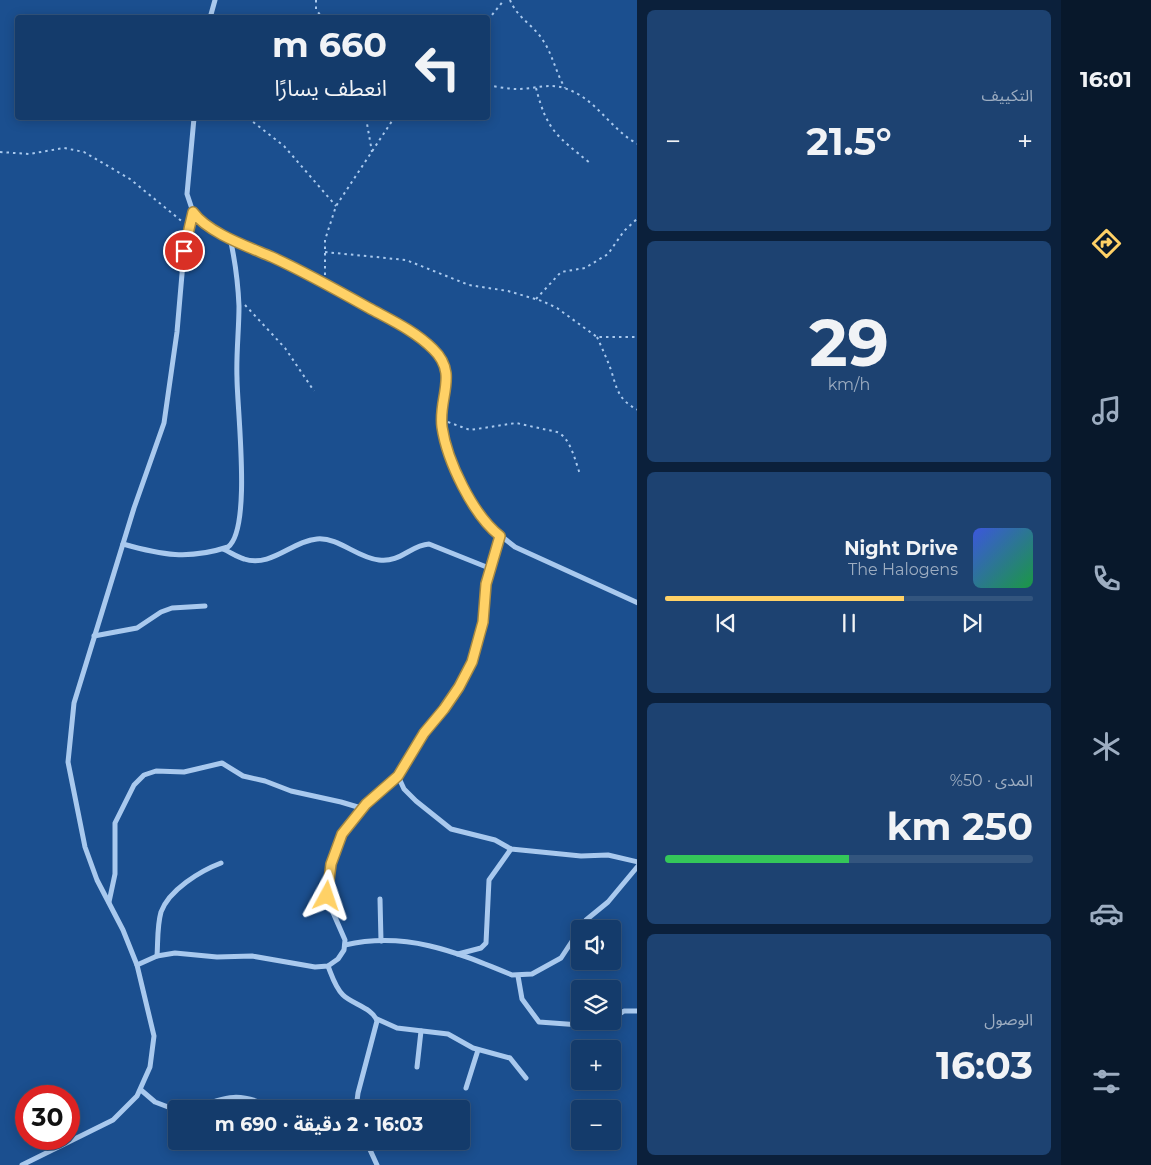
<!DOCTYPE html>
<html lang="ar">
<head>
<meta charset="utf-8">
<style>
  :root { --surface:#143b6b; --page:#1d4271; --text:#f1f3f6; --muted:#9dadc1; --line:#33557e; --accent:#ffd166 }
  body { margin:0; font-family:Montserrat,"Noto Sans Arabic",sans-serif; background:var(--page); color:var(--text); direction:rtl; height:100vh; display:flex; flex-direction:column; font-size:19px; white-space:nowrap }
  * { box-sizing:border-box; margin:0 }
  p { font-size:16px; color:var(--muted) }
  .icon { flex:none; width:28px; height:28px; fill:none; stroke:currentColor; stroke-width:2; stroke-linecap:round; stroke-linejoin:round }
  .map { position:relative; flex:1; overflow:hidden; direction:ltr }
  .panel { display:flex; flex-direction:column; gap:10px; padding:10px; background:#0b203b; width:424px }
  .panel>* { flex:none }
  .hud { position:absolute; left:15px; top:15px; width:475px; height:105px; border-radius:5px; box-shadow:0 2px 12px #0003,0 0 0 1px var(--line); direction:rtl; background:#143b6b; color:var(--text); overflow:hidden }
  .tools { position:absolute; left:571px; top:920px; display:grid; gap:10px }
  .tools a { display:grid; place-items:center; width:50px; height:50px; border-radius:5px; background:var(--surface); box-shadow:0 2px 12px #0003,0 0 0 1px var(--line); font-size:25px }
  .speed { position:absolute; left:15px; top:1085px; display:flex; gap:10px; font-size:25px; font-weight:700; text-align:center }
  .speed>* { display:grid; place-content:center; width:65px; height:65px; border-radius:50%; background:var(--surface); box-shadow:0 2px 12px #0003,0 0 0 1px var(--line); line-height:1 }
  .speed .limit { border:8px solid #d22; background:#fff; color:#111 }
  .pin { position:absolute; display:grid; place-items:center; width:42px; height:42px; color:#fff; margin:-21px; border:2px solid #fff; border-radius:50%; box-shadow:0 1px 5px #0007 }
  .me { position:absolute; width:55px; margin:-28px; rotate:5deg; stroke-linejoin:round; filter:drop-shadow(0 0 4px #0008) }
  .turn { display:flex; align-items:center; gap:18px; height:105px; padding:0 20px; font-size:22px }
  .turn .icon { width:65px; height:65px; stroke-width:2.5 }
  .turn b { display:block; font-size:35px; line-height:42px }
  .big { font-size:38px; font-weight:700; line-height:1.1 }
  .panel .widget { flex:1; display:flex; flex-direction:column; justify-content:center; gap:8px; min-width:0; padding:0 18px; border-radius:8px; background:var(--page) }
  .panel .dial { align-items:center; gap:0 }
  .dial b { font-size:65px; line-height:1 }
  .song { display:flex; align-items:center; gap:15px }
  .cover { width:60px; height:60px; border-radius:8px; background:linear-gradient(135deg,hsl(230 70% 55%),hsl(140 70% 35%)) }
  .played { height:5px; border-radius:2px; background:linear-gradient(90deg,var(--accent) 65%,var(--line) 65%) }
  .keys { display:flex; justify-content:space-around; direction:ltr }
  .heat { display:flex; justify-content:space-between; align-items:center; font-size:28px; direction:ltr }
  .charge { height:8px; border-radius:4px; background:linear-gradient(90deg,#34c759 50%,var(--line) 0) }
  .trip { position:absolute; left:168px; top:1100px; width:302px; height:50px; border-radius:5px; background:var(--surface); box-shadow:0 2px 12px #0003,0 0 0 1px var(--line); font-weight:700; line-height:50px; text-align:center; direction:rtl }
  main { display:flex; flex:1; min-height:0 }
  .tab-bar { display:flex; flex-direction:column; width:90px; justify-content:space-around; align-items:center; background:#08182b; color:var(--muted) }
  .tab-bar .icon { width:35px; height:35px }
  .tab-bar .active { color:var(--accent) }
  .tab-bar b { font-size:22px; color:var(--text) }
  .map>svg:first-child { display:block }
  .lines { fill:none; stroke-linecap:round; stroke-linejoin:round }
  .path { stroke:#a9c9ee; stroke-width:2; stroke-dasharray:2.5 4; stroke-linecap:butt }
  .minor { stroke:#a9c9ee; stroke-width:5 }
  .route-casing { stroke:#a68842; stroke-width:12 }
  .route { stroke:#ffd166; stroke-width:9 }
</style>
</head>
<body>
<main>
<nav class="tab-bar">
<b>16:01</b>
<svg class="icon active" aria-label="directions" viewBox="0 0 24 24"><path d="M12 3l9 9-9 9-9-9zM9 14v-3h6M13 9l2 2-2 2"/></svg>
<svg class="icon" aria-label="music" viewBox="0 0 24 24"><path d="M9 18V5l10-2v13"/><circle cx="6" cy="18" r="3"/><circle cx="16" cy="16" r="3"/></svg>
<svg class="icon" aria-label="phone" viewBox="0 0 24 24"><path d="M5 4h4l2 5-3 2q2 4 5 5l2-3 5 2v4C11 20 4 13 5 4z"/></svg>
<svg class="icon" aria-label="climate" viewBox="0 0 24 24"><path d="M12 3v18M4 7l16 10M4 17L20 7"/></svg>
<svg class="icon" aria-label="car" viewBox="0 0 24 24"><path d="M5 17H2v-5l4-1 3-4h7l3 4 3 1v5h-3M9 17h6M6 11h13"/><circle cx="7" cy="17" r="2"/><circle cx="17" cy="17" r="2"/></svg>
<svg class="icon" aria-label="filters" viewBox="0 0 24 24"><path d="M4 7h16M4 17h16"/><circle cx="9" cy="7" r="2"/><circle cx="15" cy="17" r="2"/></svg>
</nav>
<section class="panel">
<div class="widget"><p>التكييف</p>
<div class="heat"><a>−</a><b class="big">21.5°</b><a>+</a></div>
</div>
<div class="widget dial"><b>29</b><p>km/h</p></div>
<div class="widget">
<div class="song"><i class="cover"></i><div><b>Night Drive</b><p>The Halogens</p></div></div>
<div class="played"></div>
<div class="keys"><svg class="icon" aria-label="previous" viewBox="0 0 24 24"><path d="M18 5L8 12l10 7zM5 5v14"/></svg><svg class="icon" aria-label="pause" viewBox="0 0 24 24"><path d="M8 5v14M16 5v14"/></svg><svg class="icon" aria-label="next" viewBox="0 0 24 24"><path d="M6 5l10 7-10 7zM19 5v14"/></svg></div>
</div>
<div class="widget"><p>المدى · 50%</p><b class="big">250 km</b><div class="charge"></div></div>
<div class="widget"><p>الوصول</p><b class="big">16:03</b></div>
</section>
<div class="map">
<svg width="638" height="1165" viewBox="0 0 638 1165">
  <rect width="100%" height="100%" fill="#1b4f8f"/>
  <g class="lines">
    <g class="path">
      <polyline points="316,0 316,9 322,18"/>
      <path d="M510 0C517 18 535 26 544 42 553 56 556 73 565 88"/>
      <polyline points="488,20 504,0"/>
      <path d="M488 85C497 87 508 89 518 89 533 89 550 83 564 88 597 98 610 130 638 144"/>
      <path d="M536 88C547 131 557 136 590 163"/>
      <polyline points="248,118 284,146 336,206"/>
      <polyline points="366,118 372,152"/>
      <polyline points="0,152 29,154 64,148 84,152 130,179 184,223"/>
      <polyline points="325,252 406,260 469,285 508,291 542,301 557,308 597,337 638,337"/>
      <polyline points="325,275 325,240 336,206 394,118"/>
      <polyline points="536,299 561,272 585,268 608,254 624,231 638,218"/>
      <polyline points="245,305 285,348 314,391"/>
      <path d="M597 337C602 348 607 359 611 370 617 389 618 400 638 410"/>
      <path d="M448 422 470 430 516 423 557 432C571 438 575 461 580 474"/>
    </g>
    <g class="minor">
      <polyline points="210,18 215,0"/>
      <polyline points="194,118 187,194 193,212 203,222 241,244 325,282 423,339 444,362 447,378 442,416 445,441 468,495 486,524 515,547 638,603"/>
      <path d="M123 544C162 555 188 560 228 547 252 529 237 409 237 378 236 354 239 330 239 306 238 283 235 260 230 238"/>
      <path d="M223 549C230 552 237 557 244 559 271 568 292 541 317 539 339 537 357 558 379 560 400 563 411 545 429 544L489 568"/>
      <polyline points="94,636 137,628 161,612 172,608 205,606"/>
      <polyline points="398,776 404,789 416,801 451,829 495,840 511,849 581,856 608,855 638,862"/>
      <polyline points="380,899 381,941"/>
      <polyline points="109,902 115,874 115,823 134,785 144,775 156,771 184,772 222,763 243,776 265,781 291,791 341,802 361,808"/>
      <path d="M345 945C407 931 456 952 512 975L532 974 561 958 586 920 608 902 638 866"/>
      <polyline points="458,954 481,948 486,943 489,880 511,849"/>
      <path d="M157 956C158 942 157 926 161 912 169 890 200 871 221 863"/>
      <polyline points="137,965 157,956 175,953 217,957 252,956 315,967 328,966 338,959 344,950 345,940 331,908 327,888 336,845 353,817 398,776 424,733 444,709 459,687 471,662 480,637 486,584 500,536"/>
      <path d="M328 966C332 976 335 987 343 995 352 1004 373 1008 377 1021L358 1093 356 1109"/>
      <polyline points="518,976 522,999 539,1022 580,1025 603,1021"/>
      <polyline points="377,1019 397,1028 448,1034 473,1048 510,1058 526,1078"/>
      <polyline points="612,1019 624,1011 638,1011"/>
      <polyline points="417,1067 421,1031"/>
      <polyline points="466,1088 478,1050"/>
      <polyline points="141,1090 155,1102 176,1110"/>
      <path d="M194 1109C225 1096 242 1091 273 1109"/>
      <polyline points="366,1141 377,1165"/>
      <polyline points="22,1165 113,1120 137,1096 150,1067 154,1036 137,965 123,930 97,880 85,847 68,762 74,703 134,508 164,423 177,332 184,251 193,212"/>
    </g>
  </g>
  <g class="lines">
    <g class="route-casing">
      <path id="route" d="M184 251 193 212C208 233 249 247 272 257 305 272 337 290 369 308 391 320 415 331 433 349 459 374 438 397 442 427 447 461 473 515 500 536L486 584 483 622 472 662 459 687 444 709 424 733 398 776 366 804 342 834 331 864 327 896"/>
    </g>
    <use href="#route" class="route"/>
  </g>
</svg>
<div class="tools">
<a><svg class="icon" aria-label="sound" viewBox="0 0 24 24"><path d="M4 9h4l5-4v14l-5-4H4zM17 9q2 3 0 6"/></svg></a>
<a><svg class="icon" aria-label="layers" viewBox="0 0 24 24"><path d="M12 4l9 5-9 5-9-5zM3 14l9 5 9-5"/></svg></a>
<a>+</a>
<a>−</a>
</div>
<div class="speed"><div class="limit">30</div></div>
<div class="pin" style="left:184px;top:251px;background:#d93025"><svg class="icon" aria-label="arrive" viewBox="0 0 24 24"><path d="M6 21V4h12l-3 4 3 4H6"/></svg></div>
<svg class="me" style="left:327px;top:896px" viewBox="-20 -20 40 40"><path d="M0-17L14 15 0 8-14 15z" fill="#ffd166" stroke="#fff" stroke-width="4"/></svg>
<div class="trip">16:03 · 2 دقيقة · 690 m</div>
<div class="hud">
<div class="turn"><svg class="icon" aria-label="left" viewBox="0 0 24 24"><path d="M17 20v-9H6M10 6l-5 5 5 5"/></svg><div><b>660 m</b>انعطف يسارًا</div></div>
</div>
</div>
</main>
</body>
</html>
